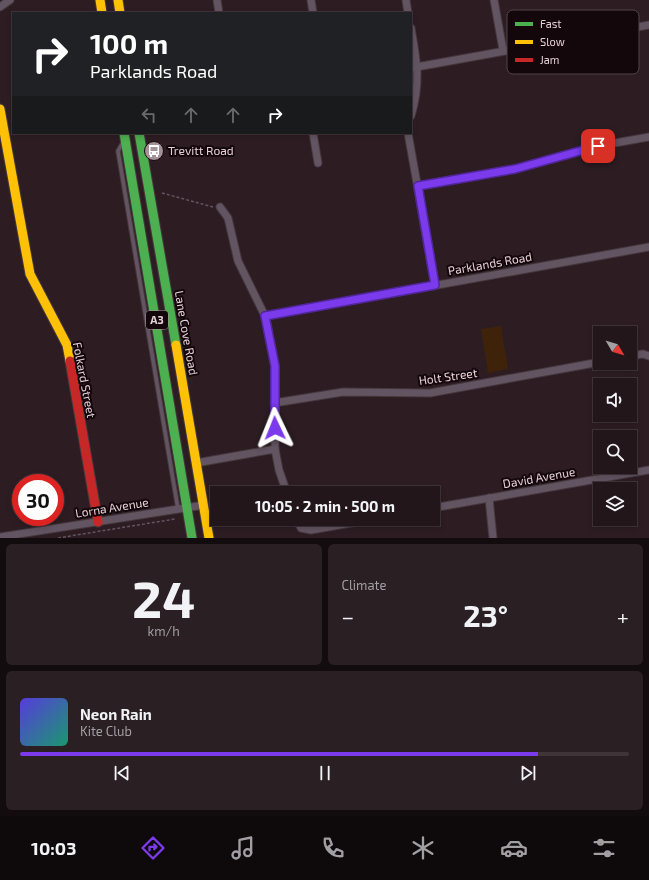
<!DOCTYPE html>
<html lang="en">
<head>
<meta charset="utf-8">
<style>
  :root { --surface:#22161a; --page:#2a1f23; --text:#f1f3f6; --muted:#a29fa2; --line:#3f3539; --accent:#7c3aed }
  body { margin:0; font-family:"Exo 2",sans-serif; background:var(--page); color:var(--text); height:100vh; display:flex; flex-direction:column; font-size:15px; white-space:nowrap }
  * { box-sizing:border-box; margin:0 }
  p { font-size:13px; color:var(--muted) }
  .icon { flex:none; width:22px; height:22px; fill:none; stroke:currentColor; stroke-width:2; stroke-linecap:round; stroke-linejoin:round }
  .map { position:relative; height:538px; overflow:hidden }
  .panel { display:flex; flex-direction:column; gap:6px; padding:6px; background:#130c0e; flex:1 }
  .panel>* { flex:none }
  .hud { position:absolute; left:12px; top:12px; width:400px; height:122px; border-radius:0px; box-shadow:0 2px 6px #0003,0 0 0 1px var(--line); background:#202124; color:#fff; overflow:hidden }
  .needle { width:26px; rotate:128deg }
  .fabs { position:absolute; left:593px; top:326px; display:grid; gap:8px }
  .fabs a { display:grid; place-items:center; width:44px; height:44px; border-radius:0px; background:var(--surface); box-shadow:0 2px 6px #0003,0 0 0 1px var(--line); font-size:20px }
  .speed { position:absolute; left:12px; top:474px; display:flex; gap:8px; font-size:20px; font-weight:700; text-align:center }
  .speed>* { display:grid; place-content:center; width:52px; height:52px; border-radius:50%; background:var(--surface); box-shadow:0 2px 6px #0003,0 0 0 1px var(--line); line-height:1 }
  .speed .limit { border:6px solid #d22; background:#fff; color:#111 }
  .pin { position:absolute; display:grid; place-items:center; width:34px; height:34px; color:#fff; margin:-17px; border-radius:8px; box-shadow:0 2px 6px #0006 }
  .me { position:absolute; width:44px; margin:-22px; rotate:358deg; stroke-linejoin:round; filter:drop-shadow(0 0 3px #0008) }
  .turn { display:flex; align-items:center; gap:14px; height:84px; padding:0 12px; font-size:18px }
  .turn .icon { width:52px; height:52px; stroke-width:2.5 }
  .turn b { display:block; font-size:28px; line-height:34px }
  .lanes { display:flex; align-items:center; height:38px; padding:0 12px; background:#0003; justify-content:center; gap:20px; direction:ltr }
  .lanes .off { opacity:.35 }
  .big { font-size:30px; font-weight:700; line-height:1.1 }
  .panel .widget { flex:1; display:flex; flex-direction:column; justify-content:center; gap:6px; min-width:0; padding:0 14px; border-radius:6px; background:var(--page) }
  .panel .dial { align-items:center; gap:0 }
  .dial b { font-size:52px; line-height:1 }
  .song { display:flex; align-items:center; gap:12px }
  .cover { width:48px; height:48px; border-radius:6px; background:linear-gradient(135deg,hsl(250 70% 55%),hsl(160 70% 35%)) }
  .played { height:4px; border-radius:2px; background:linear-gradient(90deg,var(--accent) 85%,var(--line) 85%) }
  .keys { display:flex; justify-content:space-around; direction:ltr }
  .heat { display:flex; justify-content:space-between; align-items:center; font-size:22px; direction:ltr }
  .panel .tiles { flex:1; display:grid; gap:6px; grid-template-columns:1fr 1fr }
  .widget:last-child { grid-column:span 2 }
  .trip { position:absolute; left:210px; top:486px; width:230px; height:40px; border-radius:0px; background:var(--surface); box-shadow:0 2px 6px #0003,0 0 0 1px var(--line); font-weight:700; line-height:40px; text-align:center }
  .menu { display:flex; height:64px; justify-content:space-around; align-items:center; background:#0e090a; color:var(--muted) }
  .menu .icon { width:28px; height:28px }
  .menu .active { color:var(--accent) }
  .menu b { font-size:18px; color:var(--text) }
  .map>svg:first-child { display:block }
  .green { fill:#3e220a }
  .lines { fill:none; stroke-linecap:round; stroke-linejoin:round }
  .lane-casing { stroke:#45383d; stroke-width:5.5 }
  .street-casing { stroke:#45383d; stroke-width:9 }
  .fast-casing { stroke:#45383d; stroke-width:11 }
  .slow-casing { stroke:#45383d; stroke-width:11 }
  .jam-casing { stroke:#45383d; stroke-width:11 }
  .path { stroke:#62545e; stroke-width:1.5; stroke-dasharray:3 2; stroke-linecap:butt }
  .lane { stroke:#635462; stroke-width:3.5 }
  .street { stroke:#635462; stroke-width:7 }
  .fast { stroke:#4caf50; stroke-width:9 }
  .slow { stroke:#ffc107; stroke-width:9 }
  .jam { stroke:#c62828; stroke-width:9 }
  .route-casing { stroke:#51269a; stroke-width:10 }
  .route { stroke:#7c3aed; stroke-width:7 }
  .labels { text-anchor:middle; stroke-width:4; stroke-linejoin:round; paint-order:stroke }
  .shield { fill:#13070b; stroke:#a7949a; stroke-width:1 }
  .shield-label { font-size:11px; font-weight:bold; fill:#e6d1d7 }
  .poi-label { font-size:12px; fill:#e6d1d7; stroke:#13070b; text-anchor:start }
  .street-label { font-size:12px; fill:#e6d1d7; stroke:#13070b }
  .key { fill:#13070b; stroke:#524448; stroke-width:1 }
  .key-label { font-size:11px; fill:#e6d1d7 }
</style>
</head>
<body>
<div class="map">
<svg width="649" height="538" viewBox="0 0 649 538">
  <rect width="100%" height="100%" fill="#2d1d23"/>
  <polygon class="green" points="501,326 508,369 488,373 481,329"/>
  <g class="lines">
    <g class="lane-casing">
      <polyline id="lane" points="122,144 118,151 178,509"/>
    </g>
    <g class="street-casing">
      <g id="street">
        <polyline points="217,0 219,13"/>
        <polyline points="311,0 313,13"/>
        <polyline points="406,0 408,13"/>
        <polyline points="494,0 503,50"/>
        <polyline points="0,7 10,0"/>
        <path d="M411 28C417 63 421 82 411 116"/>
        <polyline points="411,68 649,25"/>
        <polyline points="313,133 318,163"/>
        <polyline points="408,133 435,285"/>
        <polyline points="418,186 515,169 598,146 649,137"/>
        <polyline points="220,207 228,218 238,261 265,316 275,366 275,449 279,470 287,493"/>
        <polyline points="265,316 649,247"/>
        <polyline points="630,356 643,354 649,356"/>
        <polyline points="274,403 343,392 430,393 600,362"/>
        <polyline points="196,463 275,449"/>
        <polyline points="489,498 493,538"/>
        <polyline points="433,508 649,470"/>
        <polyline points="296,519 301,528 311,530 374,519"/>
        <polyline points="0,537 204,505"/>
      </g>
    </g>
    <g class="fast-casing">
      <g id="fast">
        <polyline points="124,133 192,538"/>
        <polyline points="139,133 176,345"/>
      </g>
    </g>
    <g class="slow-casing">
      <g id="slow">
        <polyline points="100,0 102,13"/>
        <polyline points="118,0 120,13"/>
        <polyline points="0,109 30,274 67,345 70,361"/>
        <polyline points="176,345 209,538"/>
      </g>
    </g>
    <g class="jam-casing">
      <polyline id="jam" points="70,361 98,522"/>
    </g>
    <g class="path">
      <polyline points="162,193 213,207"/>
      <polyline points="58,538 175,519"/>
    </g>
    <use href="#lane" class="lane"/>
    <use href="#street" class="street"/>
    <use href="#fast" class="fast"/>
    <use href="#slow" class="slow"/>
    <use href="#jam" class="jam"/>
  </g>
  <g class="lines">
    <g class="route-casing">
      <polyline id="route" points="275,428 275,366 265,316 435,285 418,186 515,169 598,146"/>
    </g>
    <use href="#route" class="route"/>
  </g>
  <defs>
    <g id="bus-disc" transform="scale(1)"><circle r="9.5" fill="#a59298" stroke="#13070b"/><path d="M-5-6H5V4H4V6H2V4H-2V6H-4V4H-5ZM-3.5-4V0h7V-4ZM-3.5 1.2v1.5H-2V1.2ZM2 1.2v1.5H3.5V1.2Z" fill="#fff"/></g>
  </defs>
  <g fill-rule="evenodd">
    <use href="#bus-disc" x="154" y="151"/>
  </g>
  <g class="labels">
    <rect class="shield" x="146" y="311" width="22" height="18" rx="3"/>
    <g class="shield-label">
      <text x="157" y="324">A3</text>
    </g>
    <g class="poi-label">
      <text x="168" y="155">Trevitt Road</text>
    </g>
    <g class="street-label">
      <text transform="translate(490 264) rotate(-10)" y="4">Parklands Road</text>
      <text transform="translate(186 333) rotate(80)" y="4">Lane Cove Road</text>
      <text transform="translate(448 377) rotate(-8)" y="4">Holt Street</text>
      <text transform="translate(84 380) rotate(79)" y="4">Folkard Street</text>
      <text transform="translate(539 478) rotate(-10)" y="4">David Avenue</text>
      <text transform="translate(112 508) rotate(-9)" y="4">Lorna Avenue</text>
    </g>
  </g>
  <rect x="507" y="10" width="132" height="64" rx="6" class="key"/>
  <rect x="515" y="22" width="18" height="4" fill="#4caf50"/>
  <rect x="515" y="40" width="18" height="4" fill="#ffc107"/>
  <rect x="515" y="58" width="18" height="4" fill="#c62828"/>
  <g class="key-label">
    <text x="540" y="28">Fast</text>
    <text x="540" y="46">Slow</text>
    <text x="540" y="64">Jam</text>
  </g>
</svg>
<div class="fabs">
<a><svg class="needle" viewBox="-14 -14 28 28"><path d="M0-13l5 13h-10z" fill="#e53935"/><path d="M0 13l5-13h-10z" fill="#a29fa2"/></svg></a>
<a><svg class="icon" aria-label="sound" viewBox="0 0 24 24"><path d="M4 9h4l5-4v14l-5-4H4zM17 9q2 3 0 6"/></svg></a>
<a><svg class="icon" aria-label="search" viewBox="0 0 24 24"><circle cx="10" cy="10" r="6"/><path d="M15 15l6 6"/></svg></a>
<a><svg class="icon" aria-label="layers" viewBox="0 0 24 24"><path d="M12 4l9 5-9 5-9-5zM3 14l9 5 9-5"/></svg></a>
</div>
<div class="speed"><div class="limit">30</div></div>
<div class="pin" style="left:598px;top:146px;background:#d93025"><svg class="icon" aria-label="arrive" viewBox="0 0 24 24"><path d="M6 21V4h12l-3 4 3 4H6"/></svg></div>
<svg class="me" style="left:275px;top:428px" viewBox="-20 -20 40 40"><path d="M0-17L14 15 0 8-14 15z" fill="#7c3aed" stroke="#fff" stroke-width="4"/></svg>
<div class="trip">10:05 · 2 min · 500 m</div>
<div class="hud">
<div class="turn"><svg class="icon" aria-label="right" viewBox="0 0 24 24"><path d="M7 20v-9h11M14 6l5 5-5 5"/></svg><div><b>100 m</b>Parklands Road</div></div>
<div class="lanes"><svg class="icon off" aria-label="left" viewBox="0 0 24 24"><path d="M17 20v-9H6M10 6l-5 5 5 5"/></svg><svg class="icon off" aria-label="ahead" viewBox="0 0 24 24"><path d="M12 20V5M6 11l6-6 6 6"/></svg><svg class="icon off" aria-label="ahead" viewBox="0 0 24 24"><path d="M12 20V5M6 11l6-6 6 6"/></svg><svg class="icon" aria-label="right" viewBox="0 0 24 24"><path d="M7 20v-9h11M14 6l5 5-5 5"/></svg></div>
</div>
</div>
<section class="panel">
<div class="tiles">
<div class="widget dial"><b>24</b><p>km/h</p></div>
<div class="widget"><p>Climate</p>
<div class="heat"><a>−</a><b class="big">23°</b><a>+</a></div>
</div>
<div class="widget">
<div class="song"><i class="cover"></i><div><b>Neon Rain</b><p>Kite Club</p></div></div>
<div class="played"></div>
<div class="keys"><svg class="icon" aria-label="previous" viewBox="0 0 24 24"><path d="M18 5L8 12l10 7zM5 5v14"/></svg><svg class="icon" aria-label="pause" viewBox="0 0 24 24"><path d="M8 5v14M16 5v14"/></svg><svg class="icon" aria-label="next" viewBox="0 0 24 24"><path d="M6 5l10 7-10 7zM19 5v14"/></svg></div>
</div>
</div>
</section>
<nav class="menu">
<b>10:03</b>
<svg class="icon active" aria-label="directions" viewBox="0 0 24 24"><path d="M12 3l9 9-9 9-9-9zM9 14v-3h6M13 9l2 2-2 2"/></svg>
<svg class="icon" aria-label="music" viewBox="0 0 24 24"><path d="M9 18V5l10-2v13"/><circle cx="6" cy="18" r="3"/><circle cx="16" cy="16" r="3"/></svg>
<svg class="icon" aria-label="phone" viewBox="0 0 24 24"><path d="M5 4h4l2 5-3 2q2 4 5 5l2-3 5 2v4C11 20 4 13 5 4z"/></svg>
<svg class="icon" aria-label="climate" viewBox="0 0 24 24"><path d="M12 3v18M4 7l16 10M4 17L20 7"/></svg>
<svg class="icon" aria-label="car" viewBox="0 0 24 24"><path d="M5 17H2v-5l4-1 3-4h7l3 4 3 1v5h-3M9 17h6M6 11h13"/><circle cx="7" cy="17" r="2"/><circle cx="17" cy="17" r="2"/></svg>
<svg class="icon" aria-label="filters" viewBox="0 0 24 24"><path d="M4 7h16M4 17h16"/><circle cx="9" cy="7" r="2"/><circle cx="15" cy="17" r="2"/></svg>
</nav>
</body>
</html>
